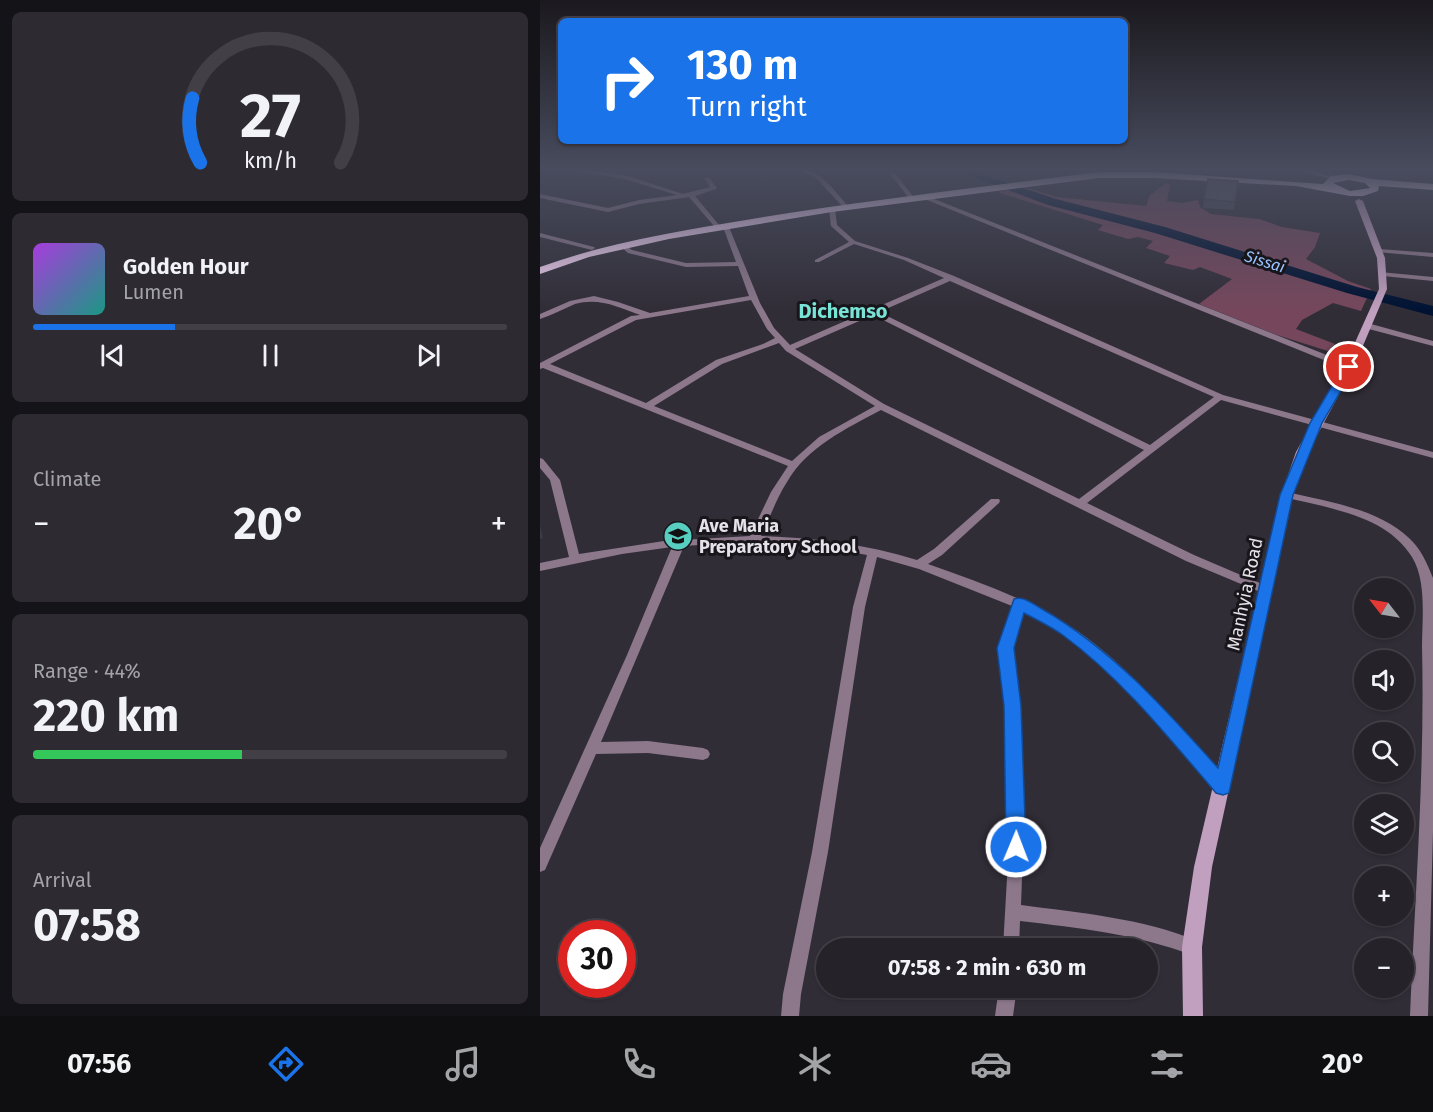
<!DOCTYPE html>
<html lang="en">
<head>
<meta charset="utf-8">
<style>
  :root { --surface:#252229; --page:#2d2a31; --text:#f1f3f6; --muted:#a3a4a8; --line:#423f46; --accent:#1a73e8 }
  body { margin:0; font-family:"Fira Sans",sans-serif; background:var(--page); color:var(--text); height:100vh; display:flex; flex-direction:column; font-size:22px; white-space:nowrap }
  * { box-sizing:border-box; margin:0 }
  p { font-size:20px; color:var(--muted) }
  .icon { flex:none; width:33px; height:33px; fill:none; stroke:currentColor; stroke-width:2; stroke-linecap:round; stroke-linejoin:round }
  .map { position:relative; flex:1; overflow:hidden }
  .drawer { display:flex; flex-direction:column; gap:12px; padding:12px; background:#141317; width:540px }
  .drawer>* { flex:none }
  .top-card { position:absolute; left:18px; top:18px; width:570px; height:126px; border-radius:9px; box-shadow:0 2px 4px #0004,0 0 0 2px var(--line); background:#1a73e8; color:#fff; overflow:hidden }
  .needle { width:39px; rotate:301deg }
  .tools { position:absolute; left:814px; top:578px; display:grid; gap:12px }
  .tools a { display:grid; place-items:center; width:60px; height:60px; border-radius:50%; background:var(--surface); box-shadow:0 2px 4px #0004,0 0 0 2px var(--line); font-size:30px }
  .speed { position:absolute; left:18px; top:920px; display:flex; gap:12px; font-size:30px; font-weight:700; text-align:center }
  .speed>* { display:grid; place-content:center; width:78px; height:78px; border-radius:50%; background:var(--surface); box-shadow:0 2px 4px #0004,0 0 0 2px var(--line); line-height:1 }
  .speed .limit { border:9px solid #d22; background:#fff; color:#111 }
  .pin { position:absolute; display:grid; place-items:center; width:51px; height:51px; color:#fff; margin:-26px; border:3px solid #fff; border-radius:50%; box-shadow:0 2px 6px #0007 }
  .me { position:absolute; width:66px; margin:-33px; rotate:1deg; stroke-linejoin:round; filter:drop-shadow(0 0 4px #0008) }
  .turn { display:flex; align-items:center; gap:21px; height:126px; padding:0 30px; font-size:27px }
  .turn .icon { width:78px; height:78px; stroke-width:2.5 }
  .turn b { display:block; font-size:42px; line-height:51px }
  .big { font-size:45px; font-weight:700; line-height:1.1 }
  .drawer .tile { flex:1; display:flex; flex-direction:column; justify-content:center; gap:9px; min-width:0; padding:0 21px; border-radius:9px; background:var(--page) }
  .drawer .dial { align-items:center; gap:0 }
  .dial svg { height:156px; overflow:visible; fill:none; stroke:var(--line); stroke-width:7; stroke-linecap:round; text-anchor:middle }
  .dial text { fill:var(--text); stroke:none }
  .song { display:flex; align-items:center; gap:18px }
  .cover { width:72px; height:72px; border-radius:9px; background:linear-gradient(135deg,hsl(280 70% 55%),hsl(170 70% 35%)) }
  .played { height:6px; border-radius:3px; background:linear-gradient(90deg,var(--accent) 30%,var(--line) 30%) }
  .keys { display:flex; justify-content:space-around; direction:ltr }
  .heat { display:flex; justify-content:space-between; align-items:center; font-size:33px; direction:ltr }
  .charge { height:9px; border-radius:4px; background:linear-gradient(90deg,#34c759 44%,var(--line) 0) }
  .trip { position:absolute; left:276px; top:938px; width:342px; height:60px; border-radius:30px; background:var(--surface); box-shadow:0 2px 4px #0004,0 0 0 2px var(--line); font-weight:700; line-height:60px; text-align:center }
  .menu { display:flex; height:96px; justify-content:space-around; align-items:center; background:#0f0e10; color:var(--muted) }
  .menu .icon { width:42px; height:42px }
  .menu .active { color:var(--accent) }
  .menu b { font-size:27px; color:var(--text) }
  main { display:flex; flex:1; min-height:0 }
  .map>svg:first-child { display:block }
  .green { fill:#76475c }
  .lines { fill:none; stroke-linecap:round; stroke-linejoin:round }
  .river { fill:#001232; fill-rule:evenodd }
  .minor { fill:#8c778b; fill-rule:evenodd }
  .tertiary { fill:#8c778b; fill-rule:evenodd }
  .secondary { fill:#c19fbf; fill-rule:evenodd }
  .trunk { fill:#f3d2f1; fill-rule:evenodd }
  .wall { fill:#474852 }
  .shaded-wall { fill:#3a3b42 }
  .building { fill:#53545f; stroke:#3a3b42; stroke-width:1.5 }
  .route { fill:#1a73e8; stroke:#114b97; stroke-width:1.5 }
  .labels { text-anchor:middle; stroke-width:6; stroke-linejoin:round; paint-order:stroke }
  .far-water-label { font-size:16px; font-style:italic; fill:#9ac4ff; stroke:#18161b }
  .poi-label { font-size:18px; font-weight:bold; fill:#e5e2e9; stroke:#18161b; text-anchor:start }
  .street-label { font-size:18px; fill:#e5e2e9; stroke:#18161b }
  .far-district-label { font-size:20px; font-weight:bold; fill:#7ae3d7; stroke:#18161b }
</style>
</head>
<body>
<main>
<section class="drawer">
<div class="tile dial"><svg viewBox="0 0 100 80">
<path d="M14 69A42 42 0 1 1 86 69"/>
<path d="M14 69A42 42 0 0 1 10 36" stroke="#1a73e8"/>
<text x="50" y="56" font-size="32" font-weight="700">27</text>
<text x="50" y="72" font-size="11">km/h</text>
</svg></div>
<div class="tile">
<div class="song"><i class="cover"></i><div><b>Golden Hour</b><p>Lumen</p></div></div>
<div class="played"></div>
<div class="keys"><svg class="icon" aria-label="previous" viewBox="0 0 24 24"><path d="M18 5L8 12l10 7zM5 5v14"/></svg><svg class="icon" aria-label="pause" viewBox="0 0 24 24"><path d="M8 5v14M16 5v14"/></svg><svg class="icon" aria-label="next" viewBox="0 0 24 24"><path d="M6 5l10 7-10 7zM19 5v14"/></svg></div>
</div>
<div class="tile"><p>Climate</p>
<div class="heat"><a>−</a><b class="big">20°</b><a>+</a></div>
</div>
<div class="tile"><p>Range · 44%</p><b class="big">220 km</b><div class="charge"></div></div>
<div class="tile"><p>Arrival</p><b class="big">07:58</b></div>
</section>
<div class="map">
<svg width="893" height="1016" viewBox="0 0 893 1016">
  <rect width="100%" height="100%" fill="#312d37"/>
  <polygon class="green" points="626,183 630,184 627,201 642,203 658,200 660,207 671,214 719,219 742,227 780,233 775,247 766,259 808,281 831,289 821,311 793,303 762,320 756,329 795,344 788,351 737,335 659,304 692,279 660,267 653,270 624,263 630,256 606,248 613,241 598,237 588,239 558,230 563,225 457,192 484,187 517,197 606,206 610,195"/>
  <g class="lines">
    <polygon class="river" points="414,170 430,170 516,199 625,227 817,287 893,306 893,316 807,293 615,233 508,205"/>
    <g class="minor">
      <polygon points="32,170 45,170 85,175 143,194 170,187 164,178 169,177 177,188 176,189 155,196 179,225 174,226 149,197 99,204 68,212 0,198 0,194 68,208 99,200 137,195 84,179"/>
      <path d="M260 170C281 169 295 192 308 206V208H304L275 177Z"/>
      <polygon points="351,173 355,173 372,195 372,197 368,197 350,174"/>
      <polygon points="384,195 812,365 813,367 809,370 806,369 382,198 381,197"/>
      <path d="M292 207 295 209 297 225 315 241 368 258 414 276 683 395 893 452V458L681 400 547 503 654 555 729 587 731 590 729 593 725 594 646 561 341 410C306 429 268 446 247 482 236 499 230 518 221 536 274 538 326 544 377 560L394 549 451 499H459L460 501 459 503 402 555 388 564C433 580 480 596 522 621 568 649 607 690 643 731 656 746 681 769 689 787L687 791 682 793 677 791C622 723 563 649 483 611L472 648 479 706 484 825 481 905C541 913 601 918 658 941L660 947 658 953 652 955C596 934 539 928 480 921L479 948H463L470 825 465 706 460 648 472 606 379 569 337 557 325 607 288 852 261 994 259 1016H241L243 994 272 852 313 607 327 555C266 543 205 541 144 546L61 742 108 741 163 748 168 750 170 754 168 758 163 760 108 753 56 754 5 870 0 872V848L87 655 132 547 82 554 0 571V563L29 557 10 480 0 468V458L3 459 20 480 39 554 124 541 210 536 231 492 248 466 3 368 0 369V363L91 316 100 315C79 307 58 297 35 304 23 309 12 315 0 319V314L30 301 54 296 78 302 110 313 209 296 198 266 146 267 88 253 80 246 85 245 92 250 146 263 196 262 183 227 186 225 189 227 220 303 234 328 250 345 404 278 364 260 314 244 279 262H275V260L309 242 291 226 289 209ZM410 281 674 397 610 445 339 312ZM211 300 227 329 235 338 223 344 176 360 106 403 10 364 96 320ZM333 315 604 450 539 499 344 404 255 349ZM239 343 246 351 335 406 279 437 252 461 114 406 182 364Z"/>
      <polygon points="0,233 54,247 55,248 52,250 0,237"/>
      <polygon points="839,249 893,253 893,257 837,252 836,251"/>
      <polygon points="840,272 893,277 893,281 843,276 840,276"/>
      <polygon points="825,324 831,324 893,341 893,346 825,328"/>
      <path d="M747 492C788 502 837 508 869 538 881 549 887 563 893 578V831L888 1016H870C875 893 885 770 882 647 882 620 887 581 872 557 846 515 788 508 743 497L742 495 743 493Z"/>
      <polygon points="459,987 477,987 473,1016 455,1016"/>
    </g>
    <polygon class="tertiary" points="757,170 767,170 797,178 794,180"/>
    <polygon class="secondary" points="819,199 823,201 845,258 847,289 814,367 768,452 753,495 672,867 662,947 663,1016 643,1016 642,947 654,867 741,495 756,452 804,367 839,289 837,258 815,201"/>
    <path class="trunk" d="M559 172H614L783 184 791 176 809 174 832 179 893 184V190L839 186 838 191 823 196H810L756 186 614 178H559L292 212 129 239 49 257 0 274V267C69 242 140 231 212 219 327 200 443 187 559 172ZM809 180 825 183 830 188 810 191 793 183Z"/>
  </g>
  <polygon class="wall" points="698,181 694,210 663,208 664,199"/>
  <polygon class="shaded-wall" points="0,525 3,538 0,539"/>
  <polygon class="building" points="668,179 698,181 695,202 664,199"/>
  <linearGradient id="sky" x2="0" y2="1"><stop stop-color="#1b191e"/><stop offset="0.54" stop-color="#484c5e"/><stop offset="1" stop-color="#484c5e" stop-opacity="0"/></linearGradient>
  <rect width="893" height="312" fill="url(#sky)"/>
  <path class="route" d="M805 364 815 367 782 423 753 495 689 793 683 795 676 793C629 738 582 679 524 636 512 627 497 620 484 613L474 648 481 706 486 847 483 853 476 856 469 853 466 847 464 706 457 648 474 599C484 596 493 604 502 609 572 649 625 709 678 768L740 495 770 423Z"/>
  <defs>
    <g id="school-disc" transform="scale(1.5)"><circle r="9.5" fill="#58cec1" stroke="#18161b"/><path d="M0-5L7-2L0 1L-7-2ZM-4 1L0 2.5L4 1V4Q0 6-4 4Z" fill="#111"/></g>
  </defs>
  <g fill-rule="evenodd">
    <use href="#school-disc" x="138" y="536"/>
  </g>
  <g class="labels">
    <g class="far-water-label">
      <text transform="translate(725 261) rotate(17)" y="6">Sissai</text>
    </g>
    <g class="poi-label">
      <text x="159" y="532">Ave Maria<tspan x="159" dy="21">Preparatory School</tspan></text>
    </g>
    <g class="street-label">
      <text transform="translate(705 594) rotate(-78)" y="6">Manhyia Road</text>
    </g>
    <g class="far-district-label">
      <text x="303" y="318">Dichemso</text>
    </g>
  </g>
</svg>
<div class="tools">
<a><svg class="needle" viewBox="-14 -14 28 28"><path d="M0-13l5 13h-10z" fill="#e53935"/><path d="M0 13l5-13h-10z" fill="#a3a4a8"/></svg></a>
<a><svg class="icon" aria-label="sound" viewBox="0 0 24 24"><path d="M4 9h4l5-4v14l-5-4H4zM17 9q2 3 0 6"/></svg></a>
<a><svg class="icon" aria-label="search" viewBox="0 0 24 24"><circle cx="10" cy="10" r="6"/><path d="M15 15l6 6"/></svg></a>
<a><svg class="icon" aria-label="layers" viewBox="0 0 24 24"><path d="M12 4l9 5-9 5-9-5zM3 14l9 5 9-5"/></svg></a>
<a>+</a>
<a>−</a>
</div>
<div class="speed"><div class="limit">30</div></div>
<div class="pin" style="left:809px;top:367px;background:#d93025"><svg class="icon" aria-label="arrive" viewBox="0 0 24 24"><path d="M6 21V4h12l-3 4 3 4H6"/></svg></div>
<svg class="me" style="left:476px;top:847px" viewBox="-20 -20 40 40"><circle r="17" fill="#1a73e8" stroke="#fff" stroke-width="3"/><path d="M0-11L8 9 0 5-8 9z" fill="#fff"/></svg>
<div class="trip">07:58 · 2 min · 630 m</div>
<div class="top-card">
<div class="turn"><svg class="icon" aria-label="right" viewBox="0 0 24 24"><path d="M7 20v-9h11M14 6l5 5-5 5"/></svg><div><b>130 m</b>Turn right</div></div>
</div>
</div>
</main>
<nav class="menu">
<b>07:56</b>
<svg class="icon active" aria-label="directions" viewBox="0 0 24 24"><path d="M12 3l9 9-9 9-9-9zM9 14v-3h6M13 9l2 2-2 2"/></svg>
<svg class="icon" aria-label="music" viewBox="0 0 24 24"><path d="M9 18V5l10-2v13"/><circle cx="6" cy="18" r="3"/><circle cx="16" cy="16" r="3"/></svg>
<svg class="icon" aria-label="phone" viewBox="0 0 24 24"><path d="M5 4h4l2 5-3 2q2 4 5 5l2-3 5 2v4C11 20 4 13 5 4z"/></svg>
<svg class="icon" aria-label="climate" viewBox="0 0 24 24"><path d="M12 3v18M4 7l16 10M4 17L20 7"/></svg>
<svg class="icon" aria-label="car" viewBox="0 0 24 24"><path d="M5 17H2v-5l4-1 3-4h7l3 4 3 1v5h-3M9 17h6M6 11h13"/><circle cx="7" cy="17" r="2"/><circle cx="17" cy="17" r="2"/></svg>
<svg class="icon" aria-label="filters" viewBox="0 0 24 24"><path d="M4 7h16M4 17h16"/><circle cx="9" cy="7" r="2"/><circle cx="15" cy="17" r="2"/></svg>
<b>20°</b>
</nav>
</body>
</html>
